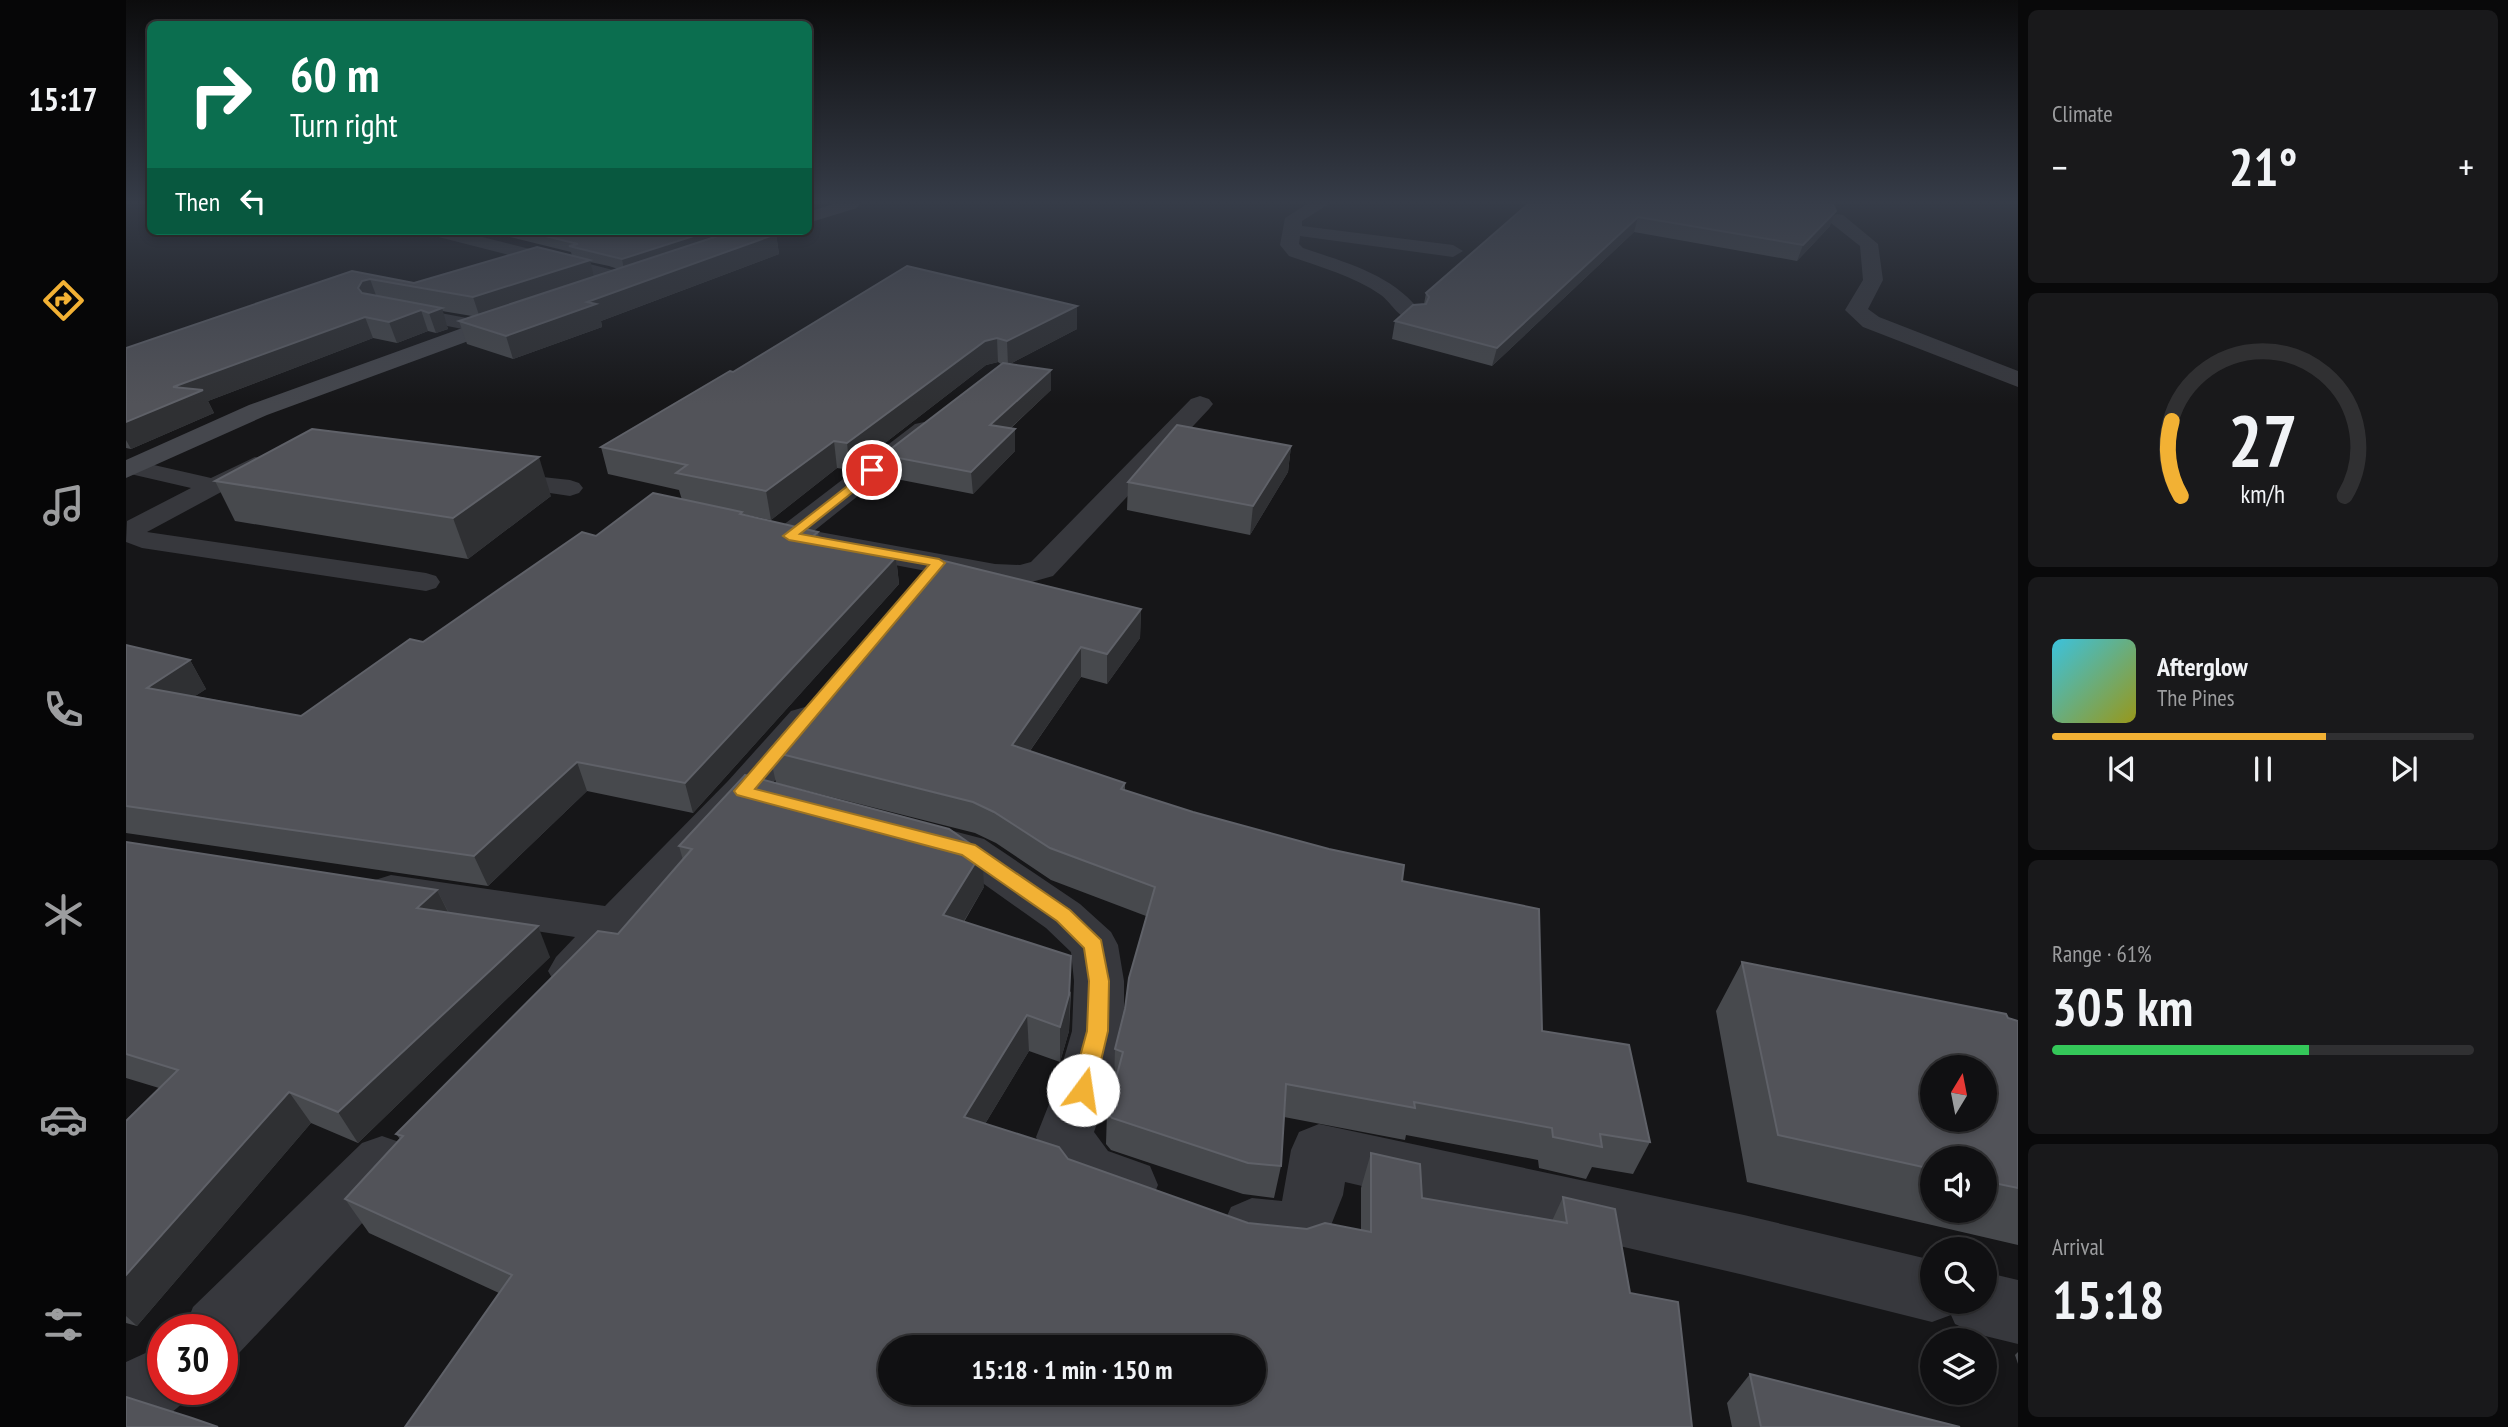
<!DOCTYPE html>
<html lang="en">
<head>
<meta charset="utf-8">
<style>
  :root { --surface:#101012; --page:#19191b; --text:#f1f3f6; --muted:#9c9d9f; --line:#303032; --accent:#f2b134 }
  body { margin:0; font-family:"PT Sans Narrow",sans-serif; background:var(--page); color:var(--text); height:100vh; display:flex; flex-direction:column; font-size:26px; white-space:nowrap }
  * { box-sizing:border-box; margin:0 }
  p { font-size:23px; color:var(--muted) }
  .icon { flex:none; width:38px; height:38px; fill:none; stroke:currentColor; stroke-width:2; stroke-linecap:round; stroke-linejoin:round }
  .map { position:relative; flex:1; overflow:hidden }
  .details { display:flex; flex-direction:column; gap:10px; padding:10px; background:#09090a; width:490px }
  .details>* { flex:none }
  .guide { position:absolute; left:21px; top:21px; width:665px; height:214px; border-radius:10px; box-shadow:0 4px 10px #0003,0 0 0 2px var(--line); background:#0b6e4f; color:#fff; overflow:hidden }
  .needle { width:46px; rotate:10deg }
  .fabs { position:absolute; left:1794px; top:1055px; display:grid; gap:14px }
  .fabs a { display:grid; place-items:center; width:77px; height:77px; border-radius:50%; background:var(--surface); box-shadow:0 4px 10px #0003,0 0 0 2px var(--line); font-size:35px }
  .speed { position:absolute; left:21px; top:1314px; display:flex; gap:14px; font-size:35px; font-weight:700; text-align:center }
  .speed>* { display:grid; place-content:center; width:91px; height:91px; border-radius:50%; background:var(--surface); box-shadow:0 4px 10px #0003,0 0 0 2px var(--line); line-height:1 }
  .speed .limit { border:10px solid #d22; background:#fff; color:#111 }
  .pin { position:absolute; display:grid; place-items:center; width:60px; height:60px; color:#fff; margin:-30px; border:4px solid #fff; border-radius:50%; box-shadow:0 2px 7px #0007 }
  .me { position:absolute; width:77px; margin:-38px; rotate:14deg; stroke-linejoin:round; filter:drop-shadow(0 0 5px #0008) }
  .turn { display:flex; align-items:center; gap:24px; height:147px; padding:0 28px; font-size:32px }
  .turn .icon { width:91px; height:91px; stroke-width:2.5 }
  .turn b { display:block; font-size:49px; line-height:60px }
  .then { display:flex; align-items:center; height:66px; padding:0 28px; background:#0003; gap:14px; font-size:26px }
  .big { font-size:52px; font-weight:700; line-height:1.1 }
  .details .card { flex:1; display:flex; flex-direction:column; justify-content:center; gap:10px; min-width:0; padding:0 24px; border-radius:10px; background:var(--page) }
  .details .dial { align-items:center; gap:0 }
  .dial svg { height:182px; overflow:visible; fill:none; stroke:var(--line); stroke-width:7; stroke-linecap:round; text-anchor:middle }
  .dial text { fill:var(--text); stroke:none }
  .song { display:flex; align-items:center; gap:21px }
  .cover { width:84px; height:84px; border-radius:10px; background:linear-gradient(135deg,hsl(190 70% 55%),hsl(60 70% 35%)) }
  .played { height:7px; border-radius:4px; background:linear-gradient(90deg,var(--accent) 65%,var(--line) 65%) }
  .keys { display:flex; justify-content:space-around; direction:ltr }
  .heat { display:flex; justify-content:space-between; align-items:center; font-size:38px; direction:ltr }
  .charge { height:10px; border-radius:5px; background:linear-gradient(90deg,#34c759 61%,var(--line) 0) }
  .trip { position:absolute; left:752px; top:1335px; width:388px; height:70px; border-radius:35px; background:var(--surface); box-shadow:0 4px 10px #0003,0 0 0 2px var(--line); font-weight:700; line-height:70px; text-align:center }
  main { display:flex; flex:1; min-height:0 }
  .tab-bar { display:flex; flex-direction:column; width:126px; justify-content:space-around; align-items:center; background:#060607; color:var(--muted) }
  .tab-bar .icon { width:49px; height:49px }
  .tab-bar .on { color:var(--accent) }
  .tab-bar b { font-size:32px; color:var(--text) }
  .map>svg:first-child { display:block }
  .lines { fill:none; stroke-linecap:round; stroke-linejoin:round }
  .lane { fill:#37383d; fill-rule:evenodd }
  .street { fill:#37383d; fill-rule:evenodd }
  .secondary { fill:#45474d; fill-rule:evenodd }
  .wall { fill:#47494d; fill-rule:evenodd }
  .shaded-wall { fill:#2f3033 }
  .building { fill:#525359; stroke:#5f6168; stroke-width:2; fill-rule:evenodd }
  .route { fill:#f2b134; stroke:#9d7322; stroke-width:2 }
</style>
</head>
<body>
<main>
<nav class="tab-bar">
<b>15:17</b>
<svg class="icon on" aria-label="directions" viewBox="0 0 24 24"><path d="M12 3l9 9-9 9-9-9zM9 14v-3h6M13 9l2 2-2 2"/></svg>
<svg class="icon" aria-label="music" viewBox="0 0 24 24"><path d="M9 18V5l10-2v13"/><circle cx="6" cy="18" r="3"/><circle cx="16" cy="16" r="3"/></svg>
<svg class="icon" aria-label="phone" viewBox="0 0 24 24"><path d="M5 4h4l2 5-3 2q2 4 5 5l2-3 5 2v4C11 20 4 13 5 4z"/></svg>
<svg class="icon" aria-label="climate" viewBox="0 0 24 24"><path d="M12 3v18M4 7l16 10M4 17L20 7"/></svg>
<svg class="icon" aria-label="car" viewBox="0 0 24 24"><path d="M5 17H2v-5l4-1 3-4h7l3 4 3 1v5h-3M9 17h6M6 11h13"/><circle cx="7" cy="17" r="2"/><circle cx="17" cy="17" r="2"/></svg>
<svg class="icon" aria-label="filters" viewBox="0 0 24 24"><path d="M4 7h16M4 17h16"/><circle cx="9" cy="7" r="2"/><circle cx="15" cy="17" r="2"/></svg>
</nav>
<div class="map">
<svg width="1892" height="1427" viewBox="0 0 1892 1427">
  <rect width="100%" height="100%" fill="#161618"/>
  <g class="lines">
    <g class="lane">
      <polygon points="277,306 357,321 367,327 357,333 270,316 268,312 270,308"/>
      <polygon points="129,457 138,459 141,464 138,469 21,532 300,573 310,576 314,582 310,588 300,591 16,548 0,542 1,521 65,488 0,473 0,461 6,460 85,478"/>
      <polygon points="379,473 444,480 453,483 457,488 453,493 444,496 370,485 367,480 370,475"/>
    </g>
    <g class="street">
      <path d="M1181 204H1203L1176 221V226L1327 245 1337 251 1327 257 1174 236 1173 244 1177 248C1221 263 1269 275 1297 315L1294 320C1275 324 1268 305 1255 295 1228 276 1194 267 1163 256L1154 245 1159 218Z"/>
      <polygon points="1711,214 1717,215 1752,244 1757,280 1742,309 1753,317 1892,371 1892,387 1737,327 1719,310 1737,280 1734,246 1705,223 1702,219"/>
      <polygon points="302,231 333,231 503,274 506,278 503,282 496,284 305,235"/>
      <polygon points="1074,396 1083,399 1087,404 1083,409 927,576 895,585 869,584 663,545 652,543 647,536 652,529 789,424 798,422 807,424 811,430 807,436 688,531 869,564 894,565 905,562 1065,399"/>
      <polygon points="679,707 693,711 698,719 693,727 632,801 464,985 447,990 430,985 422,971 430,957 449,937 265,909 249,904 242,892 249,880 265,875 479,906 602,781 665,711"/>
      <polygon points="808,826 858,839 954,904 985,932 992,945 998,981 998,1031 983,1089 968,1132 982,1151 1024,1166 1032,1185 1024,1204 1003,1212 943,1191 918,1155 910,1137 929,1089 946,1031 948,981 945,952 920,928 827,862 792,852 786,841 792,830"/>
      <polygon points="1193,1124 1618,1215 1806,1260 1806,1302 1858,1302 1858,1272 1892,1280 1892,1344 1851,1334 1829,1324 1825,1315 1806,1322 1618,1275 1219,1182 1217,1195 1194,1253 1173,1261 1126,1256 1105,1247 1096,1227 1105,1207 1126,1198 1156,1201 1165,1150 1173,1132"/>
      <polygon points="256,1136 276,1143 285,1162 276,1181 113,1353 96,1360 96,1330 58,1330 67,1307 236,1143"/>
      <path d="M37 1345V1390H65C56 1412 24 1427 0 1427V1362Z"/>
    </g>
    <g class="secondary">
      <polygon points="707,204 734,204 731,208 682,223 682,212"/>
      <polygon points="386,310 394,312 397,317 394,322 141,415 0,478 0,460 123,405"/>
    </g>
  </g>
  <g class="wall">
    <polygon points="1402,204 1704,226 1671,261 1508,232 1366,366 1266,339 1269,321 1298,304 1300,293"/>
    <path d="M360 231H640L650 234 653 254 475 321 476 327 387 359 341 344 333 321 346 316 316 311 322 329 310 333 302 331 271 343 247 338 82 401 88 413 5 449 0 448V348L226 271 288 283 446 256 445 252ZM464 262 483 266 492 269 468 276Z"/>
    <polygon points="781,266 951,329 884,364 925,390 884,429 889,451 847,494 760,477 757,455 875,364 872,362 860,365 724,470 711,468 645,520 616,514 692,532 693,538 770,557 773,584 567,813 461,791 362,886 0,833 0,645 64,660 80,689 69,696 175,716 470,536 556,500 553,490 482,474 475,447 607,372"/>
    <polygon points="1165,446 1162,472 1124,535 1001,510 1002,482"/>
    <polygon points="89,481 425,496 342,559 109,521"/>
    <polygon points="1015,609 1014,638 981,684 955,677 904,751 999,783 999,790 1276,881 1416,1031 1524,1142 1507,1174 1466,1167 1460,1179 1413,1168 1412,1160 1280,1135 1279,1140 1158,1117 1155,1166 1148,1198 1117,1194 985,1150 980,1144 981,1112 989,1082 988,1081 989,1049 1020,916 925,880 870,843 849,833 650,783 643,751"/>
    <polygon points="0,842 311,890 323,913 424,957 232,1143 185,1123 11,1326 0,1323 0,1121 33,1088 0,1078"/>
    <polygon points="553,846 858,887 838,922 945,992 943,1031 934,1062 903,1051 859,1124 942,1159 1122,1223 1181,1229 1235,1230 1235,1188 1245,1153 1296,1198 1426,1221 1437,1197 1504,1293 373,1293 243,1233 219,1199 274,1139 270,1134 492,934 557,860"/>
    <path d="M1616 962 1892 1021V1245L1621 1182 1590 1011ZM1806 1158H1858V1211H1806Z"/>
    <polygon points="1892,1352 1892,1364 1889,1355"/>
    <polygon points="1624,1374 1834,1427 1606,1427 1601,1403"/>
  </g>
  <g class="shaded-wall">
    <polygon points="1710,211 1704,226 1671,261 1677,245"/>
    <polygon points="1512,217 1508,232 1366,366 1371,348"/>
    <polygon points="583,231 615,231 498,270 496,259"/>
    <polygon points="650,234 653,254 475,321 476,327 387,359 380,336 461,302"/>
    <polygon points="464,260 469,280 354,318 347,297"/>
    <polygon points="244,279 251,298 240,308 232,288 236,281"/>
    <polygon points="951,306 951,329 882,365 881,341"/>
    <polygon points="316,308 322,329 310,333 303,313"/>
    <polygon points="295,310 302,331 271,343 263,322"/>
    <polygon points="239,317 247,338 82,401 88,413 5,449 0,440 0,422 47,387"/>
    <polygon points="871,338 872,362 860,365 724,470 721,443 859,341"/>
    <polygon points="925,370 925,390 865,446 864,425"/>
    <polygon points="889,429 889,451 847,494 845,472"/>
    <polygon points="708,441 711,468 645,520 640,491"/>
    <polygon points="1165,446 1162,472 1124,535 1127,506"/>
    <polygon points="413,457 425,496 342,559 327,518"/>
    <polygon points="770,557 773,584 567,813 559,783"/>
    <polygon points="1015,609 1014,638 981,684 981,654"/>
    <polygon points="955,647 955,677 887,775 886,745"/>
    <polygon points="64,660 80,689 38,717 21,688"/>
    <polygon points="451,762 461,791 362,886 348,856"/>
    <polygon points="856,852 858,887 820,951 817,915"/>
    <polygon points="311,890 326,920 291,908"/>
    <polygon points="412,926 424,957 232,1143 212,1112"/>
    <polygon points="945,956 943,1031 934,1062 934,1027"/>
    <polygon points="901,1015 903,1051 842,1152 838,1117"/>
    <polygon points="163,1092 185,1123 11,1326 0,1316 0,1275"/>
  </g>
  <g class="building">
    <polygon points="1402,204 1707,204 1710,211 1677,245 1512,217 1371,348 1269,321 1287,305 1300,304 1303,297 1300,293"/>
    <polygon points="399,231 583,231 496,259 443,246 452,244"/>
    <polygon points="607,231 640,231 650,234 461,302 470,304 380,336 333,321"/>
    <polygon points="411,247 464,260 347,297 244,279 236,281 232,288 236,293 316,308 303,313 295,310 263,322 239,317 47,387 77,390 0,422 0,348 226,271 288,283"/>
    <polygon points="781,266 951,306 881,341 871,338 859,341 721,443 708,441 640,491 550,473 561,465 475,447 604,371 607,372"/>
    <polygon points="877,363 925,370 864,425 889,429 845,472 757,455"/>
    <polygon points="1051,425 1165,446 1127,506 1002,482"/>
    <polygon points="186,429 413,457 327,518 89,481"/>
    <polygon points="527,493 616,512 614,514 692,532 687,536 770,557 559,783 451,762 348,856 0,806 0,645 64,660 21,688 175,716 284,639 297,642 456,532 470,536"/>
    <polygon points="810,559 1015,609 981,654 955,647 886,745 999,783 995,789 1067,812 1203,849 1278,865 1276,881 1413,909 1416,1031 1503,1045 1524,1142 1474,1134 1476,1147 1427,1137 1426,1128 1288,1102 1289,1108 1160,1084 1155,1166 1122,1163 986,1118 981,1112 997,1052 989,1049 999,1009 1003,978 1029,887 924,848 868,812 847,802 643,751"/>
    <path d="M619 775 823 829 856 852 817 915 945 956 943 995 934 1027 901 1015 838 1117 933 1147 942 1159 1122 1223 1181 1229 1199 1223 1245 1232V1153L1294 1164 1296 1198 1441 1223 1437 1197 1489 1209 1504 1293 1552 1302 1566 1427H279L386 1275 219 1199 277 1136 270 1134 472 931 492 934 566 849 553 846ZM765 1348H1129V1393H765Z"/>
    <polygon points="0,842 311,890 291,908 412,926 212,1112 163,1092 0,1275 0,1121 52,1070 0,1054"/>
    <path d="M1616 962 1880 1014 1882 1018 1892 1021V1188L1858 1181V1158H1806V1169L1652 1135ZM1806 1068H1858V1120H1806Z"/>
    <polygon points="1624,1374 1834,1427 1635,1427"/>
    <polygon points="0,1397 66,1418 92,1427 0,1427"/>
  </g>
  <linearGradient id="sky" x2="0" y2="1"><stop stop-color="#0c0c0d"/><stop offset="0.5" stop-color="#363c48"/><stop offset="1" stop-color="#363c48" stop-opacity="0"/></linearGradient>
  <rect width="1892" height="404" fill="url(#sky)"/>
  <polygon class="route" points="746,467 752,470 751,473 674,534 813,559 819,563 629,789 849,845 944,910 975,940 983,981 982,1031 968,1090 964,1096 957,1099 949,1096 945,1090 961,1031 963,981 958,948 931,921 836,855 611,795 608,791 803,565 663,540 657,536"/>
</svg>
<div class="fabs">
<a><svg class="needle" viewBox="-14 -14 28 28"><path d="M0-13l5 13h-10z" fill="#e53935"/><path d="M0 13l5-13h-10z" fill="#9c9d9f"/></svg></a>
<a><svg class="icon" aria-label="sound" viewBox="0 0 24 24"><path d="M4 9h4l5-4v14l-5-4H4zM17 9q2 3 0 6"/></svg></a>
<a><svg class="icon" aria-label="search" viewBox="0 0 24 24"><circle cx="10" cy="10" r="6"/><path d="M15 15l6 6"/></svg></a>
<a><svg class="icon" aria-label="layers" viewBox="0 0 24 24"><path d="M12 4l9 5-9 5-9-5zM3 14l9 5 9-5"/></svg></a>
</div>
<div class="speed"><div class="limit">30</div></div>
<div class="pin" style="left:746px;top:470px;background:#d93025"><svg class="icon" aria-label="arrive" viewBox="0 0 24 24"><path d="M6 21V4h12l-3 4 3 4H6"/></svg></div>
<svg class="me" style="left:957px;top:1090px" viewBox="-20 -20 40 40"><circle r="19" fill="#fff"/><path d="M0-13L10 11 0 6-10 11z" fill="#f2b134"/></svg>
<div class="trip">15:18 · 1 min · 150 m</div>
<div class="guide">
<div class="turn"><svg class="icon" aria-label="right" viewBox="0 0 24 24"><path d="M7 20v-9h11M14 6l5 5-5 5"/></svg><div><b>60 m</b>Turn right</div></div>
<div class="then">Then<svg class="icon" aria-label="left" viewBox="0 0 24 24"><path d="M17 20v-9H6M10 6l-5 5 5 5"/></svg></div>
</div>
</div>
<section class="details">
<div class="card"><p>Climate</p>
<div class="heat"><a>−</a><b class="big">21°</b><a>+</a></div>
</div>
<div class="card dial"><svg viewBox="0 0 100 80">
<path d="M14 69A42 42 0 1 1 86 69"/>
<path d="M14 69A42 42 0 0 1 10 36" stroke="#f2b134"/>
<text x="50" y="56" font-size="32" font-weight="700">27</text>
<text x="50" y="72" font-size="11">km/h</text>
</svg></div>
<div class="card">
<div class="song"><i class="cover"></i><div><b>Afterglow</b><p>The Pines</p></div></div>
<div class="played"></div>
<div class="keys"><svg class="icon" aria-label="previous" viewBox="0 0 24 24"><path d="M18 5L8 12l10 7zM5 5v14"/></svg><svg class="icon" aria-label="pause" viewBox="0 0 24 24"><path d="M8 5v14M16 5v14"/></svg><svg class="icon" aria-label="next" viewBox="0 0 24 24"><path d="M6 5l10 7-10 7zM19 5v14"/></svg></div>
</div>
<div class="card"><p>Range · 61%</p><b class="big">305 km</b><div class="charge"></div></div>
<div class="card"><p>Arrival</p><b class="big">15:18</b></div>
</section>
</main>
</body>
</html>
